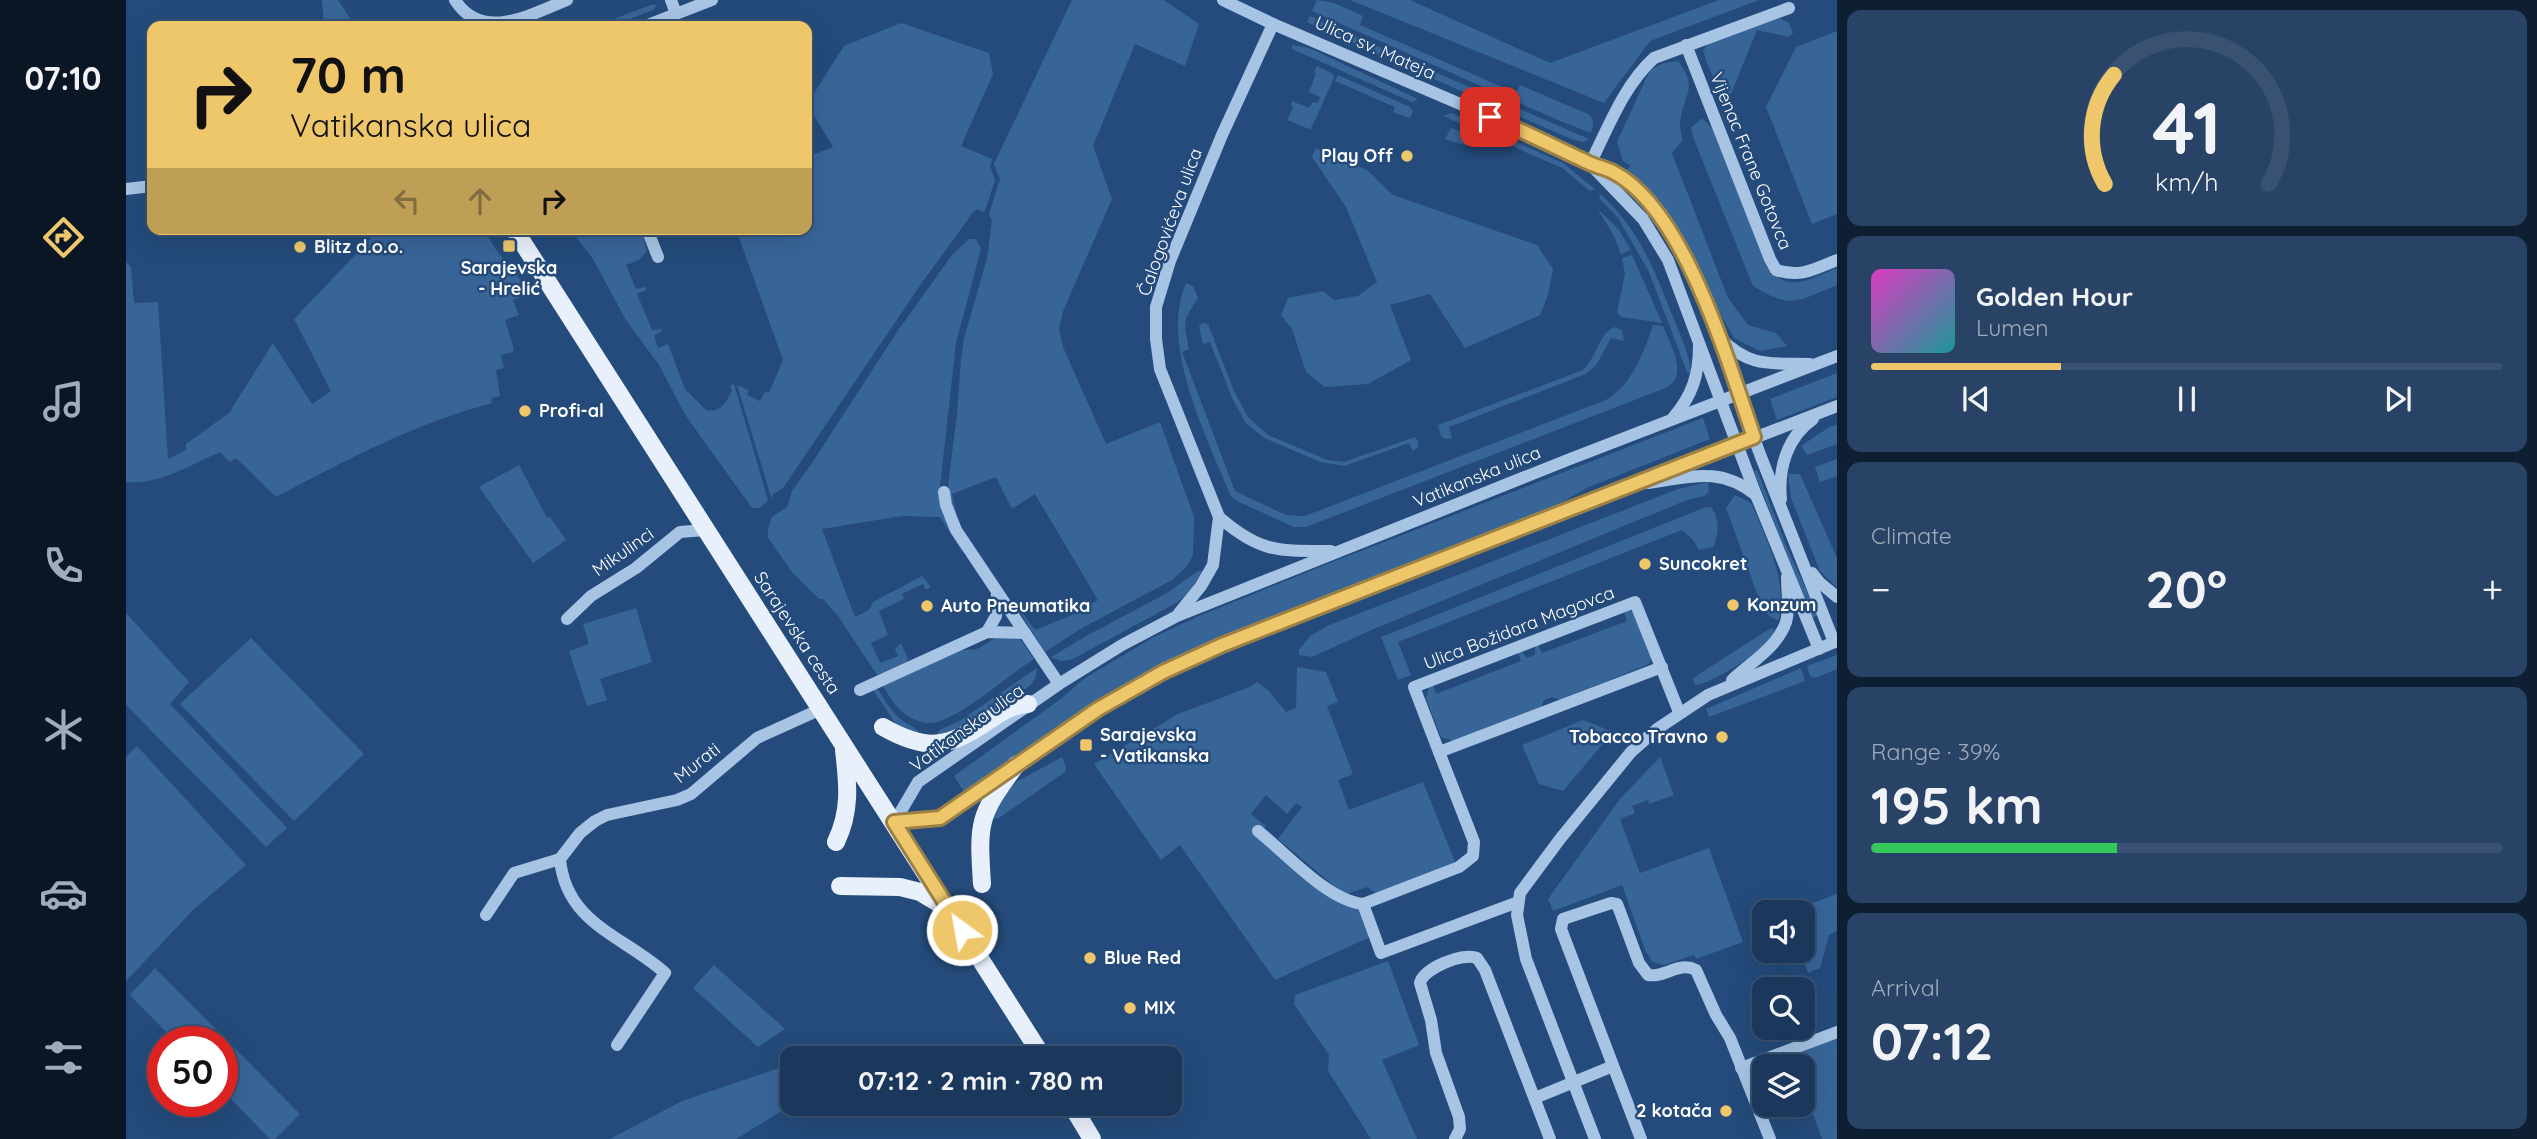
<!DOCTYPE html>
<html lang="en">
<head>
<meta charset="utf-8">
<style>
  :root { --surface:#1b385c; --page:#284365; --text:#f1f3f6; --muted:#a0acbb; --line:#395272; --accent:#efc76b }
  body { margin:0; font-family:Quicksand,sans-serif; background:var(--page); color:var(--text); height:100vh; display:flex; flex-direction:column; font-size:26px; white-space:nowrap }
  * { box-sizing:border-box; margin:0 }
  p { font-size:23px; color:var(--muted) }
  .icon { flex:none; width:38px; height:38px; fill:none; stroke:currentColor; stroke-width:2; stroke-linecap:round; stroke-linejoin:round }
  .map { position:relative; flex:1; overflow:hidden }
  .drawer { display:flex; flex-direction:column; gap:10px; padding:10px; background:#0f1f33; width:700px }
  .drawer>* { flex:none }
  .hud { position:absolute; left:21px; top:21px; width:665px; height:214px; border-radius:14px; box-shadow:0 7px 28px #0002,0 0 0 2px var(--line); background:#efc76b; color:#111; overflow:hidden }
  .buttons { position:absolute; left:1626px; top:900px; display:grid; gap:14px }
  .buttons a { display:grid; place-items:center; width:63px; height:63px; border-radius:14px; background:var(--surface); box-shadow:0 7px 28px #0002,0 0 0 2px var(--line); font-size:35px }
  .speed { position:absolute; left:21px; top:1026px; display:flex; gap:14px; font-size:35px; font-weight:700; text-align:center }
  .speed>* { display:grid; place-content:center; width:91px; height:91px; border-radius:50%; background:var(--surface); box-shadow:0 7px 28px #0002,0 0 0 2px var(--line); line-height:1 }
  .speed .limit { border:10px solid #d22; background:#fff; color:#111 }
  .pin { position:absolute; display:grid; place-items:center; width:60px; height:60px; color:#fff; margin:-30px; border-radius:14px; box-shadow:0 4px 10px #0006 }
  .me { position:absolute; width:77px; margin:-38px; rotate:328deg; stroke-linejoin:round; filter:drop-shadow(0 0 5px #0008) }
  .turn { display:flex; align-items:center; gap:24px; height:147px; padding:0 28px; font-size:32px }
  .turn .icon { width:91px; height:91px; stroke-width:2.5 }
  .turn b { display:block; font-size:49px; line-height:60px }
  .lanes { display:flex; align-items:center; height:66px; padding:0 28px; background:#0003; justify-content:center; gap:35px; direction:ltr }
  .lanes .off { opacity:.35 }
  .big { font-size:52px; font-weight:800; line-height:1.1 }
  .drawer .tile { flex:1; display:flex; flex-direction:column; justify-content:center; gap:10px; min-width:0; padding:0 24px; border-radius:14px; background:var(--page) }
  .drawer .dial { align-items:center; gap:0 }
  .dial svg { height:182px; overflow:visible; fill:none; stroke:var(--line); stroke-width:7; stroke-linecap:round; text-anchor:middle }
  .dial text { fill:var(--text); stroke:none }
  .song { display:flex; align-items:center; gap:21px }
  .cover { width:84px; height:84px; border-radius:10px; background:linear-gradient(135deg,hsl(310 70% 55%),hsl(180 70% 35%)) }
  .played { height:7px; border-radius:4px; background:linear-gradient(90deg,var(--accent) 30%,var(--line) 30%) }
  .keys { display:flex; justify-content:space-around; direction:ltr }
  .heat { display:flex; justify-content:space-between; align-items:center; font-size:38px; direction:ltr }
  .charge { height:10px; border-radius:5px; background:linear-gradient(90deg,#34c759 39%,var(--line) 0) }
  .trip { position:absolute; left:654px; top:1046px; width:402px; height:70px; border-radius:14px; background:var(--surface); box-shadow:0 7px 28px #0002,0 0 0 2px var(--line); font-weight:800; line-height:70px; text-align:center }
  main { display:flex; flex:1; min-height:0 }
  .tab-bar { display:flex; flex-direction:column; width:126px; justify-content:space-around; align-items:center; background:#0b1625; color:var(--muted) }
  .tab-bar .icon { width:49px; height:49px }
  .tab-bar .current { color:var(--accent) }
  .tab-bar b { font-size:32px; color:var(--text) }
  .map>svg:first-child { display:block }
  .green { fill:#386598 }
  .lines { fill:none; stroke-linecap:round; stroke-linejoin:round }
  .minor { stroke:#a7c4e5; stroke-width:12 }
  .major { stroke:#e8f0fc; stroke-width:18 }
  .route-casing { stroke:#9b8146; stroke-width:18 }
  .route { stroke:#efc76b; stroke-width:12 }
  .poi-dot { fill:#efc76b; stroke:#244b7b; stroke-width:2.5 }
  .labels { text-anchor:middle; stroke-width:5; stroke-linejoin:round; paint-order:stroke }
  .street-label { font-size:18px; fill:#fff; stroke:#244b7b }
  .poi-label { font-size:18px; font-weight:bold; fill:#fff; stroke:#244b7b; text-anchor:start }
</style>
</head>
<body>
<main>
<nav class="tab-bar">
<b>07:10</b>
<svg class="icon current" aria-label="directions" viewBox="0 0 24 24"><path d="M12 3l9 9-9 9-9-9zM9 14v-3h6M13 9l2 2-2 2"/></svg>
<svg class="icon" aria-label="music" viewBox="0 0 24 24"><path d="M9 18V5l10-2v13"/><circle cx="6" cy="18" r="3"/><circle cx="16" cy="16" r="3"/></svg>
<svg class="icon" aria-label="phone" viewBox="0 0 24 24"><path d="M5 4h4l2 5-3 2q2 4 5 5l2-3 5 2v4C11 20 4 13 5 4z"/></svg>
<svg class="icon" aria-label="climate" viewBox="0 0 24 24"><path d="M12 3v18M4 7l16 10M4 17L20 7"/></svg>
<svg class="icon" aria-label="car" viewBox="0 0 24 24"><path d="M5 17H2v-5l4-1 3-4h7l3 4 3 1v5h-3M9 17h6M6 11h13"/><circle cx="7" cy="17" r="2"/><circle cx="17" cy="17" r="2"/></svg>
<svg class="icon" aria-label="filters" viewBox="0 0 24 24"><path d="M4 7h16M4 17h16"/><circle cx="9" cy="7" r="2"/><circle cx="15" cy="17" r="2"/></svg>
</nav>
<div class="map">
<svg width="1711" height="1139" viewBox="0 0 1711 1139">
  <rect width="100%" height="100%" fill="#244b7b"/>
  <g class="green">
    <polygon points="196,0 212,0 229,26 198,26"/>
    <polygon points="946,0 1038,0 1073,24 1059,66 1009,44 967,146 986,199 937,311 933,329 937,347 980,444 1034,422 1068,517 1067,555 1060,567 1046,580 956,628 919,652 884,596 909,630 944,616 972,600 909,494 886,509 870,477 826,494 830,513 828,511 822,486 831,414 835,359 838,338 861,259 866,220 863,214 874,179 868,164"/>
    <path d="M1191 0 1208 3 1237 16 1234 25 1390 93 1394 85 1462 114C1469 119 1467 125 1465 133L1434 121 1186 11Z"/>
    <polygon points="1224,0 1284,0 1424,63 1593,0 1633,0 1524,41 1478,103"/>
    <polygon points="527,4 531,6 527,10 486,26 469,26"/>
    <polygon points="1184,16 1305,70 1303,77 1181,22"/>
    <polygon points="1653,18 1663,23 1667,33 1663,37 1631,30 1600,106 1581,63 1577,50 1584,42"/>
    <polygon points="775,23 863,53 867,74 835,146 866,159 864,166 869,180 859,211 856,212 852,209 848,211 795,284 657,488 647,494 646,500 611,385 623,390 621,395 634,401 639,391 643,393 657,360 610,229 681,229 681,157 707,147 681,104 718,46"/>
    <polygon points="1711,31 1711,214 1686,224 1640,107 1670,47"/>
    <polygon points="1166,45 1183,48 1292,99 1286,102 1166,49"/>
    <path d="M1552 61C1574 90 1556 95 1554 124 1554 129 1556 135 1556 141L1546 153 1602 298 1622 325 1650 333 1661 346 1634 351 1608 338 1574 279 1496 175 1505 166 1497 161 1491 142 1524 70 1538 63Z"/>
    <polygon points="1191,66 1206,73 1208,78 1185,129 1183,129 1161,120 1167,107 1165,105 1166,101 1183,108 1187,102 1192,103 1194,97 1183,92 1190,74 1188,72"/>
    <polygon points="1310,73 1311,73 1463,139 1457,142 1445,139 1308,79"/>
    <polygon points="1212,75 1284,107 1287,111 1284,118 1267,112 1269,107 1209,81"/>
    <polygon points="1326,113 1437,163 1469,189 1464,191 1436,168 1317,116"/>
    <path d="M1576 118 1586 128 1640 264C1661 296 1683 279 1711 268V285C1671 301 1666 310 1627 286L1567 137 1565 128Z"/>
    <polygon points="1325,128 1346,136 1341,146 1319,139"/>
    <polygon points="1190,148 1241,170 1267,195 1411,245 1427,269 1422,295 1414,315 1339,348 1304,294 1264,305 1285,360 1242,384 1199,387 1180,372 1166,329 1155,315 1162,298 1197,291 1208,300 1232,296 1251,282 1220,207 1186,157"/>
    <path d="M1475 194C1515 233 1527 267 1547 317 1554 335 1564 354 1565 374L1561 372 1523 272 1492 218 1473 198Z"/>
    <polygon points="1471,208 1493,230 1505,250 1495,254 1488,236"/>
    <path d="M254 229H357L373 254 406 293 387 300 393 315 379 320 388 349 387 352 375 355 378 368 370 370 374 396 365 398 366 403C290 423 220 460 150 497L110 458 104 462 94 452C66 464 31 486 0 482V262L5 267 8 303 32 302 42 459 60 450V444L103 413 147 343 186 404 205 391 168 319Z"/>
    <path d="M444 229H515L521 251 513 260 500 265 510 289 520 287V290L511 294 526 330 536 329 535 332 528 335 532 348 542 344 559 389 580 410C594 413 600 403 606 391L604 386 608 384 642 500 634 508H626L560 416 533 365 500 320 467 259Z"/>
    <polygon points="843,239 850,239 855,249 830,343 814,486 815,494 837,553 814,517 776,516 696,529 729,617 743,610 747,602 796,576 805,587 800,590 797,584 776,594 778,599 753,611 762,635 745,643 754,663 772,656 769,649 775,643 782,659 780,663 751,675 712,616 697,599 693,599 666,572 642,538 642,529 646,517 661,507 666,491 686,463 771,332 826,255"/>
    <polygon points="1506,255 1536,323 1495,317 1491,312 1499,274 1496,258"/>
    <path d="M1060 283 1067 286 1072 298C1057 322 1057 320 1063 349L1056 352 1109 491 1160 515 1179 516 1480 400C1507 383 1517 354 1527 325L1537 326C1545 347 1565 377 1537 389L1180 527H1168L1111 501 1104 495C1081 436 1033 346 1060 283Z"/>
    <polygon points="1076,323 1082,324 1108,391 1122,417 1142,435 1201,460 1218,462 1289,437 1292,441 1292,447 1287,451 1283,443 1218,466 1195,462 1138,438 1120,423 1107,400 1084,342 1077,344 1073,327"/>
    <path d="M1488 327 1496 330 1498 341 1485 338 1471 364 1460 374 1323 427 1326 438 1319 439 1315 436 1312 425 1457 370C1471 357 1472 335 1488 327Z"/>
    <polygon points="1711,373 1711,397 1651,420 1644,399"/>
    <polygon points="1577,418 1584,439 1463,487 1420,511 1125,626 1048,660 1013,679 943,721 839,793 828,776 936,698 959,678 1028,637 1073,616 1199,565"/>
    <polygon points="1711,425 1711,444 1681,455 1675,446 1703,427"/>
    <polygon points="1711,459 1711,476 1694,482 1689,467"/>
    <polygon points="393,465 421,518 424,517 440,540 407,563 353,487"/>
    <polygon points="1631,470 1662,550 1692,615 1686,618 1628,471"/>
    <polygon points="1662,474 1674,474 1711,558 1711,588 1694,571 1665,498"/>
    <polygon points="1582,482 1583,492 1578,496 1561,500 1250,628 1186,657 1173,655 1173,650 1184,636 1201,626 1552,489"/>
    <path d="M1609 495 1625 503C1641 540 1661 579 1653 620L1646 618 1637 610 1600 508Z"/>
    <path d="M1580 507 1586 508C1594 521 1593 533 1587 547L1573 550 1567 540 1556 530 1272 642 1285 675 1272 680 1255 637Z"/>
    <polygon points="1072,571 1079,571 1059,596 1050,603 945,660 935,661 925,657 960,636 1041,593"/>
    <polygon points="510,608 526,662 474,679 481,700 461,706 443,651 463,644 457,624"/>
    <polygon points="1504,610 1507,611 1526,656 1523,664 1434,700 1426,697 1418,700 1415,707 1327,741 1315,737 1300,699 1303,687 1307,686 1310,694 1395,661 1392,653 1395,651 1401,658 1409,655 1409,647 1412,645 1416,653 1501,621 1498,612"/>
    <polygon points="0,613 63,682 44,704 161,828 140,847 0,705"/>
    <path d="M1645 628 1651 630C1648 635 1645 640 1641 644 1629 655 1585 684 1569 685L1567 678Z"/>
    <polygon points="125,638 238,754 168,821 54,704"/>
    <path d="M870 638H893L908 659C881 676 840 714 811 722 801 725 789 721 780 715 769 708 763 695 756 685L829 651 851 649Z"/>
    <polygon points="1711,655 1711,669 1689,678 1684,676 1681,666"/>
    <polygon points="1171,667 1200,672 1212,702 1201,706 1227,774 1212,780 1223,810 1297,782 1329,862 1254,892 1248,892 1241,887 1219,895 1152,839 1176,807 1170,803 1161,814 1140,795 1125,814 1140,826 1138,828 1135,826 1129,833 1233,909 1244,937 1149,980 1054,845 1035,860 968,764 1052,714 1124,687 1131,682 1143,691 1160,712 1170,708"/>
    <polygon points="911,668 910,676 906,684 849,726 806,739 814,730 835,720"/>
    <polygon points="1675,668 1679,681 1583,717 1580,709"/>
    <path d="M751 688C757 697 763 708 771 716 780 725 791 726 796 737L770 724 747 690Z"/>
    <polygon points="1457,720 1487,732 1437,791 1413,784 1396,745"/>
    <polygon points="11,746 120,865 68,909 0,981 0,757"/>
    <polygon points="936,757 940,768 939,772 873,818 862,820 878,792 892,781"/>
    <polygon points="1534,757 1548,795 1523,804 1522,800 1506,806 1509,813 1494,819 1514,873 1583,848 1617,942 1570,959 1568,955 1538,965 1527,962 1520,952 1496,885 1427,911 1422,899 1494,799"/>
    <polygon points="1711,894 1711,931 1703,935 1694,968 1682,973 1674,950 1676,950 1676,912 1663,912"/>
    <polygon points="1262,961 1293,1045 1256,1060 1291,1139 1245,1139 1202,1071 1203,1055 1168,1004 1169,995"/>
    <polygon points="588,965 659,1029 632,1047 567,988"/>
    <polygon points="29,968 174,1114 149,1139 144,1139 96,1090 96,1041 49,1041 4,995"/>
    <polygon points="1711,1029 1711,1139 1696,1139 1677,1086 1676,1066 1669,1066 1662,1046"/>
    <polygon points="659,1066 667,1082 667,1104 610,1139 484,1139 556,1101"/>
  </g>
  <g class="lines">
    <g class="minor">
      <path d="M329 0C356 43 406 14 441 0"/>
      <polyline points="545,0 550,14"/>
      <polyline points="1097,0 1147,24 1388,127 1464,164 1487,172 1522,201 1553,243 1572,285 1635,457 1708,642"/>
      <polyline points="519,26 586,0"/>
      <path d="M1560 45 1644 259 1650 270C1675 278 1688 269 1711 260"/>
      <polyline points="1464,164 1517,219 1542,260 1630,495 1693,649"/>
      <path d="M1464 164C1482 128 1498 85 1528 58L1663 8"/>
      <polyline points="0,189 26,186"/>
      <polyline points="521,229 532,257"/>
      <path d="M1594 338C1624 368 1644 363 1684 364"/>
      <path d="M1547 418C1566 396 1573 375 1573 346"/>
      <path d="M1522 483C1565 477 1594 466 1630 495"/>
      <polyline points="818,492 820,505 830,530 933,684"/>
      <path d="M1655 499C1652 469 1661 437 1687 419"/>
      <path d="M1093 517C1134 553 1153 551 1205 551"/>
      <polyline points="1686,573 1693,582 1711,597"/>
      <polyline points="1053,613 1075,586 1087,565 1093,517 1034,369 1030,339 1030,307 1044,261 1096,135 1147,24"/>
      <polyline points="441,619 465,596 510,568 554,532 579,530"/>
      <polyline points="861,632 870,616 871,593"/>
      <polyline points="1536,667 1313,752 1288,687 1509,602 1553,712"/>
      <path d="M1606 680C1624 663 1652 647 1660 622 1664 608 1661 592 1661 577"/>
      <polyline points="734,690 861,632 899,633"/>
      <polyline points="1313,752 1348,842 1347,856 1333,867 1237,904 1255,953 1392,902"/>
      <polyline points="768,823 792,782 933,684 996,645 1051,616 1444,459 1711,356"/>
      <polyline points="768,823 814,818 972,709 1037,672 1096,644 1711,406"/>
      <path d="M1132 831C1161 854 1201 900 1237 904"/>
      <polyline points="360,915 388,873 434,859"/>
      <path d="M491 1045 539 973C498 936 440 924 434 859L454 833 469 821 481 815 551 800 565 794 631 738 695 709"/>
      <polyline points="1615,1068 1711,1032"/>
      <polyline points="1409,1098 1487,1066"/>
      <path d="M1329 1139 1334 1129 1333 1117 1310 1053 1305 1020 1294 983C1298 968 1337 952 1351 958L1359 970 1424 1139"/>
      <polyline points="1469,1139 1400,959 1391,915 1394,893 1434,839 1505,752 1531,729 1582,695 1711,641"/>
      <path d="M1515 1139 1435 929 1437 919 1485 903 1491 904 1493 909 1513 963 1522 975C1539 978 1553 961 1570 970L1590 1015 1604 1038 1644 1139"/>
    </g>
    <g class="major">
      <polyline points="388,229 918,1059"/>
      <path d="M757 727C801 752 822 748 862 721 876 712 885 705 902 704"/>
      <path d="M710 842C725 811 722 784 718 750"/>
      <path d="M856 884C852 822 852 816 890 765"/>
      <polyline points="714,886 774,887 794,892 819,907"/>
      <polyline points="945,1104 966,1139"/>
    </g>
  </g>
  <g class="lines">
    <g class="route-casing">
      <path id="route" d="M836 930 768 822 814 818 972 709 1037 672 1096 645 1628 437C1602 363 1559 209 1487 172 1479 168 1469 166 1461 162 1429 147 1397 131 1364 117"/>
    </g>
    <use href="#route" class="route"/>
  </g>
  <g class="poi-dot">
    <circle cx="1281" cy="156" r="7"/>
    <rect x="376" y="239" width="14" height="14" rx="3.5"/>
    <circle cx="174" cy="247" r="7"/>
    <circle cx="399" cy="411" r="7"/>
    <circle cx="1519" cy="564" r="7"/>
    <circle cx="1607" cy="605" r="7"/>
    <circle cx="801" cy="606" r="7"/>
    <circle cx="1596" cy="737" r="7"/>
    <rect x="953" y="738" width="14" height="14" rx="3.5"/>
    <circle cx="964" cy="958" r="7"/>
    <circle cx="1004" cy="1008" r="7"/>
    <circle cx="1600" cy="1111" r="7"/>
  </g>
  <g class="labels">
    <g class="street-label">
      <text transform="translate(1249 48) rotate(24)" y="6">Ulica sv. Mateja</text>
      <text transform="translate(1625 161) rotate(68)" y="6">Vijenac Frane Gotovca</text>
      <text transform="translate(1044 222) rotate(-70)" y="6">Čalogovićeva ulica</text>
      <text transform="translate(1351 477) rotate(-22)" y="6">Vatikanska ulica</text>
      <text transform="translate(497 552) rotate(-35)" y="6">Mikulinci</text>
      <text transform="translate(1393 628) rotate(-21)" y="6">Ulica Božidara Magovca</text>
      <text transform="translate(671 633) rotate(57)" y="6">Sarajevska cesta</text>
      <text transform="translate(841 728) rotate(-36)" y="6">Vatikanska ulica</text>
      <text transform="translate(571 763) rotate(-38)" y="6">Murati</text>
    </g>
    <g class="poi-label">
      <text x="1267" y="162" text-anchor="end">Play Off</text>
      <text x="188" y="253">Blitz d.o.o.</text>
      <text x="383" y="274" text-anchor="middle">Sarajevska<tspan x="383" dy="21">- Hrelić</tspan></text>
      <text x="413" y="417">Profi-al</text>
      <text x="1533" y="570">Suncokret</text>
      <text x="1621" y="611">Konzum</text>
      <text x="815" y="612">Auto Pneumatika</text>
      <text x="974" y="741">Sarajevska<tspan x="974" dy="21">- Vatikanska</tspan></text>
      <text x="1582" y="743" text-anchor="end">Tobacco Travno</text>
      <text x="978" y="964">Blue Red</text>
      <text x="1018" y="1014">MIX</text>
      <text x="1586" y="1117" text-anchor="end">2 kotača</text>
    </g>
  </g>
</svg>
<div class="buttons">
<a><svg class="icon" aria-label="sound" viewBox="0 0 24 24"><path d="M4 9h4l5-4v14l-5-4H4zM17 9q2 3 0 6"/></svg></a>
<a><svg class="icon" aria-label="search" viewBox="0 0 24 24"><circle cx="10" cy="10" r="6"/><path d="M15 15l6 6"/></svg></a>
<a><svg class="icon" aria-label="layers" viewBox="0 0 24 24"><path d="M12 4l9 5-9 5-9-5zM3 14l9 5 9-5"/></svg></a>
</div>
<div class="speed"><div class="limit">50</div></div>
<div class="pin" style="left:1364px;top:117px;background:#d93025"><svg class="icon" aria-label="arrive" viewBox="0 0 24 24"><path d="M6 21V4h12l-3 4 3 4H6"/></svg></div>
<svg class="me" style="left:836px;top:930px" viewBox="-20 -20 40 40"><circle r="17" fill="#efc76b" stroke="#fff" stroke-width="3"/><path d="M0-11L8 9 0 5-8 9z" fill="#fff"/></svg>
<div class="trip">07:12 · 2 min · 780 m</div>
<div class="hud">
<div class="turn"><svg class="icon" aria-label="right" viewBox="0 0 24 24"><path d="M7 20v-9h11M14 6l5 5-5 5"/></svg><div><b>70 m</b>Vatikanska ulica</div></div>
<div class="lanes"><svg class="icon off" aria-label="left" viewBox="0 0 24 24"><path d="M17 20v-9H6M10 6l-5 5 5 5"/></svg><svg class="icon off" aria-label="ahead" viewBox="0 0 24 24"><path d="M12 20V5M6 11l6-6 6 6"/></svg><svg class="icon" aria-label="right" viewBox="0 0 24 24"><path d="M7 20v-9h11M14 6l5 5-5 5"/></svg></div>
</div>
</div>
<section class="drawer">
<div class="tile dial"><svg viewBox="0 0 100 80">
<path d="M14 69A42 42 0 1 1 86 69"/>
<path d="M14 69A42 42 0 0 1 18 21" stroke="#efc76b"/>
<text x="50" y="56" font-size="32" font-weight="700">41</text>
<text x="50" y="72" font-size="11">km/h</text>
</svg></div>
<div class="tile">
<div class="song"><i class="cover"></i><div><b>Golden Hour</b><p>Lumen</p></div></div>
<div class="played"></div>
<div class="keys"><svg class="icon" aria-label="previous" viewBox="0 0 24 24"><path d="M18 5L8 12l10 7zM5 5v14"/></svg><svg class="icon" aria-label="pause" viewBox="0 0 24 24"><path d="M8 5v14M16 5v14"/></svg><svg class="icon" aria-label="next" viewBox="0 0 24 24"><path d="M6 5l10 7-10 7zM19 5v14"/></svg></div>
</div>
<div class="tile"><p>Climate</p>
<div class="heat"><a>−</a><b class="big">20°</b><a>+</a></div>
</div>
<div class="tile"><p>Range · 39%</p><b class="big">195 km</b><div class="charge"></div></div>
<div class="tile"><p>Arrival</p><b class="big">07:12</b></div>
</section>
</main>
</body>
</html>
